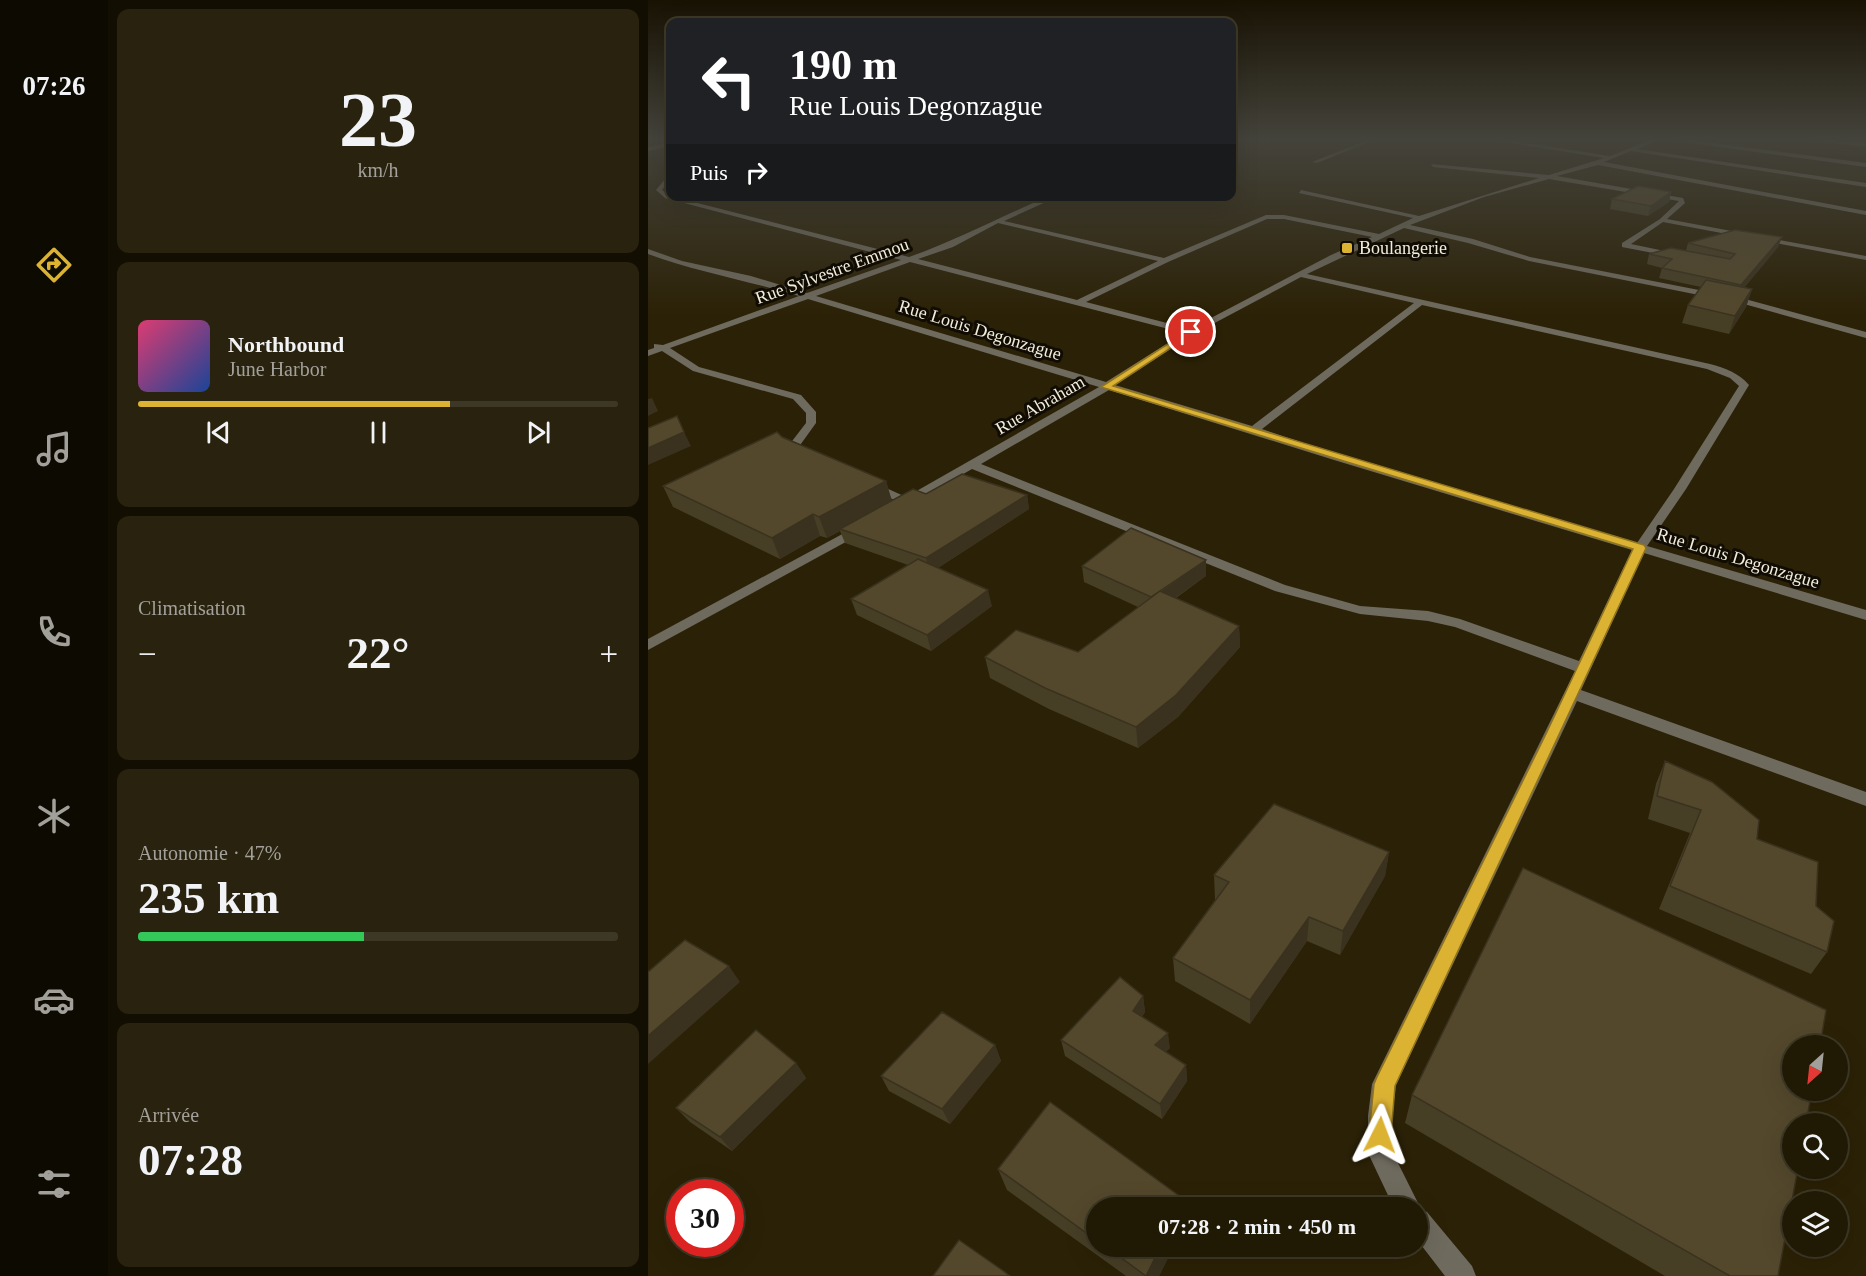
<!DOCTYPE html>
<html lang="fr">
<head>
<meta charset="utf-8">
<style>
  :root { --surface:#201904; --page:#28220e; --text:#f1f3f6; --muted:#a2a09a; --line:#3d3826; --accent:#dcb233 }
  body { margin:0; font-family:"Times New Roman",serif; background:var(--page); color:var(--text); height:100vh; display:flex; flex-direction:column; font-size:22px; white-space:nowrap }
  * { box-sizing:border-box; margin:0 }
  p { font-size:20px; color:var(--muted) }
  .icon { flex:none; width:33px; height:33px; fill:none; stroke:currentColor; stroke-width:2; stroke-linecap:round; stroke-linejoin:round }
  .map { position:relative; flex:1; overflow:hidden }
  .details { display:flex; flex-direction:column; gap:9px; padding:9px; background:#120e02; width:540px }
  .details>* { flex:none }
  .top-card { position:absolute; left:18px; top:18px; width:570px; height:183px; border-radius:12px; box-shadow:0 6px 24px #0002,0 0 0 2px var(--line); background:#202124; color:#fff; overflow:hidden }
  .needle { width:39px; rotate:207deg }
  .controls { position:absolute; left:1134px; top:1035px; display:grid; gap:12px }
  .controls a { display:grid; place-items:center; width:66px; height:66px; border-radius:50%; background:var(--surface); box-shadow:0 6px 24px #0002,0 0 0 2px var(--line); font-size:30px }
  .speed { position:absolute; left:18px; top:1179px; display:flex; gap:12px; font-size:30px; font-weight:700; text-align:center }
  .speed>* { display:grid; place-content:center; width:78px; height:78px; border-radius:50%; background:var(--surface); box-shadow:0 6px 24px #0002,0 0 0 2px var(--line); line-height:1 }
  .speed .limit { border:9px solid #d22; background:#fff; color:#111 }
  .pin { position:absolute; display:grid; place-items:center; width:51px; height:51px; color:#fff; margin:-26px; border:3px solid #fff; border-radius:50%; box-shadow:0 2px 6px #0007 }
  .me { position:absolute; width:66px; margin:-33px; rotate:3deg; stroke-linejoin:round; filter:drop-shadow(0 0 4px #0008) }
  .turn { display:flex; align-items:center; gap:21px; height:126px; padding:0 24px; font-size:27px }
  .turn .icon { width:78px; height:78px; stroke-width:2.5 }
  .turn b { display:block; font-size:42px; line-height:51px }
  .then { display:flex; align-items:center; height:57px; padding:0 24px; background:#0003; gap:12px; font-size:22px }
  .big { font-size:45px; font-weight:700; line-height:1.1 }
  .details .widget { flex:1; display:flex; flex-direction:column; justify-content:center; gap:9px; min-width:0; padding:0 21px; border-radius:12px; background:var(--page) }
  .details .dial { align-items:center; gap:0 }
  .dial b { font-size:78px; line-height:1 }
  .song { display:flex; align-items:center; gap:18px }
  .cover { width:72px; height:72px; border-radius:9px; background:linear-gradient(135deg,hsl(340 70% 55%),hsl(220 70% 35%)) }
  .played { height:6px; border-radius:3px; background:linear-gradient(90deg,var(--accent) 65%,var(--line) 65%) }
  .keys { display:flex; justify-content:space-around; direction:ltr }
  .heat { display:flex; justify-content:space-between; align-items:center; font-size:33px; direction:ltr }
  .charge { height:9px; border-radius:4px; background:linear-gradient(90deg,#34c759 47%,var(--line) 0) }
  .trip { position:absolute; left:438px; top:1197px; width:342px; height:60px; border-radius:30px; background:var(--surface); box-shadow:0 6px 24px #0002,0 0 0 2px var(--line); font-weight:700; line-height:60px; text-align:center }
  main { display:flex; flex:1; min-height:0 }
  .tab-bar { display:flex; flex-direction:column; width:108px; justify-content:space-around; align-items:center; background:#0d0a02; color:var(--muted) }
  .tab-bar .icon { width:42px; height:42px }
  .tab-bar .selected { color:var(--accent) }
  .tab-bar b { font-size:27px; color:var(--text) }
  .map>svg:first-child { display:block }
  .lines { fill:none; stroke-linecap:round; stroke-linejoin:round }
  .minor { fill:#6f6a5e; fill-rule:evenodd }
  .wall { fill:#473e26 }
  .shaded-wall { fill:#3a321f }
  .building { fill:#53482c; stroke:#3a321f; stroke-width:1.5 }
  .route { fill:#dcb233; stroke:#8f7421; stroke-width:1.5 }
  .poi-dot { fill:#dcb233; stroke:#100c03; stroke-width:2 }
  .labels { text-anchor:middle; stroke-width:6; stroke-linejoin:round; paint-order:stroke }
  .far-poi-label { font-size:18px; fill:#f2ecdb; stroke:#100c03; text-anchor:start }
  .far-street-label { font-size:18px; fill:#f2ecdb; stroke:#100c03 }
</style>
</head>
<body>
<main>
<nav class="tab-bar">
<b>07:26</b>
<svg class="icon selected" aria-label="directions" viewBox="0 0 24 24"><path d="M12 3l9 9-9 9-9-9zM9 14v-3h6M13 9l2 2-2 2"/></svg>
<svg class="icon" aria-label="music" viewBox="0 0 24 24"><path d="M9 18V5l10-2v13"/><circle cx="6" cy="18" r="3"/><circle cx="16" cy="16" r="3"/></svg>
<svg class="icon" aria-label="phone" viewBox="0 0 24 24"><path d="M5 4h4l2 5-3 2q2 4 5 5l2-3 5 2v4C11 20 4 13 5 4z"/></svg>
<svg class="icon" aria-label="climate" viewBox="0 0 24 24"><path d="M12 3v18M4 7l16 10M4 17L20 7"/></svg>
<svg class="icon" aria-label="car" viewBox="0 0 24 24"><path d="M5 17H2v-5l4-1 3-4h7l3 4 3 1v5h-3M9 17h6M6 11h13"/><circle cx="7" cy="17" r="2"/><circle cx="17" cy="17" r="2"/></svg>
<svg class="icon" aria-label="filters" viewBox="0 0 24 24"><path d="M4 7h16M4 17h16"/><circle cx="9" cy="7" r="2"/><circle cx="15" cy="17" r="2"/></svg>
</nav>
<section class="details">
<div class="widget dial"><b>23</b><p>km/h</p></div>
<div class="widget">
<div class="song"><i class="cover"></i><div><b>Northbound</b><p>June Harbor</p></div></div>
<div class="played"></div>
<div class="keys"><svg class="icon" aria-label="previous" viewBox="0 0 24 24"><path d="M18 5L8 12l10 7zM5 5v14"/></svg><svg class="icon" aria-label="pause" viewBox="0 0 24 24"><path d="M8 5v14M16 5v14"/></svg><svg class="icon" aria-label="next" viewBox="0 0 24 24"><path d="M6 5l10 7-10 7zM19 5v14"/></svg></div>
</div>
<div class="widget"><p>Climatisation</p>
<div class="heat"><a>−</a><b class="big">22°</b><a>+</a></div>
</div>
<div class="widget"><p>Autonomie · 47%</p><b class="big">235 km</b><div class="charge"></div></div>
<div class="widget"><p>Arrivée</p><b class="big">07:28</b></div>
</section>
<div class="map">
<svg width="1218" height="1276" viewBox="0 0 1218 1276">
  <rect width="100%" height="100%" fill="#2b2106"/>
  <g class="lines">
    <g class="minor">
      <polygon points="714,138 754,138 726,140 669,163 664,162 720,140 714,140"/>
      <path d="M833 138H845L962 156 1007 138H1026L1218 163V167L1013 139 989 149 1218 183V187L983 151 956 162 1218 211V215L950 165 909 176 1035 198 1037 203 1019 219 1218 256V260L1015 222 983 244 1031 254V258L974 247V243L1012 219 1031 201 901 179 836 197 762 225 825 239 882 257 1097 299 1218 332V338L1096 304 881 261 820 243 756 228 659 274 1062 364C1077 368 1091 373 1101 385L1038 489 999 546 1218 610V620L996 553 933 690 1218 792V806L929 701 748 1085 744 1116V1151L773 1209 779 1212 824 1266 828 1276H797L770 1241V1208H746L720 1153V1116L724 1084 927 671 807 627 780 621 712 614 627 591 324 469 259 506 217 486 223 482 227 483 258 497 451 387 160 299 22 348 51 367 153 395 168 412V423L150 448 160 457 154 460 138 449 158 423V413L145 399 45 371 14 351 0 356V350L6 348V344L15 345 151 296C101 281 49 272 0 254V249L34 261 103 276 159 293 253 260 17 198 8 190 22 173V179L14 190 22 196 261 257C309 240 354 216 401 196H411L356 221 516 258 618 215H636L731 234 765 218 651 193 653 190 771 216 891 178 785 167 783 164 901 175 956 158ZM619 219H636L724 237 683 255 542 329 438 302 520 262ZM350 223 510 261 429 300 270 259 305 247ZM262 262 536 333 458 382 168 296ZM653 277 766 303 604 426 467 385 546 334ZM774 305 1059 369 1082 378 1091 386 1026 489 989 543 694 456 614 429ZM461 390 686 460 984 550 931 661 812 619 780 611 712 606 637 585 333 464Z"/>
      <polygon points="1156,138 1218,143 1218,147 1159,140"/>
      <polygon points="22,142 22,146 0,151 0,147"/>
      <polygon points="273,196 284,196 265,203 262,201"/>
      <polygon points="211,525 216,526 217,529 216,532 0,650 0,639"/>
    </g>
  </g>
  <g class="wall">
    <polygon points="1023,192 1021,202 1000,216 962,209 964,199"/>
    <polygon points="1134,237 1130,247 1096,288 1104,289 1098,307 1081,334 1034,323 1040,305 1053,287 1011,278 1014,268 999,264 1001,254 1038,251 1040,243"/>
    <polygon points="134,437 238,481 244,501 278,494 379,495 381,509 290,568 344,606 283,651 209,615 203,599 260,565 197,543 192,531 179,538 172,536 132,559 25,507 15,486"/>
    <polygon points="558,560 558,576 528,598 591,626 592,647 530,717 490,748 401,709 342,678 337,657 430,652 490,607 436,582 434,566"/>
    <polygon points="1017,761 1109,839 1168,906 1179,952 1163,974 1011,909 1042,833 1000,819 1008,784"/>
    <polygon points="741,852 737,876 692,955 659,941 602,1024 527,981 525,958 567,900 566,875"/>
    <polygon points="495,996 497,1012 494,1017 522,1048 517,1052 538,1065 539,1081 514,1119 417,1056 413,1040"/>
    <polygon points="347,1045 353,1061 302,1124 241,1091 233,1076"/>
    <polygon points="148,1063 158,1078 84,1151 42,1122 28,1108"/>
    <polygon points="764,1095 1130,1276 1017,1276 757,1123"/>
    <polygon points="350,1169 537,1200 538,1208 448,1208 448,1246 526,1246 511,1276 478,1276 359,1190"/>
  </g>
  <g class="shaded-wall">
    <polygon points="1023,192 1021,202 1000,216 1003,206"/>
    <polygon points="1134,237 1130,247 1090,295 1093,285"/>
    <polygon points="1104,289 1098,307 1081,334 1087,316"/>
    <polygon points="4,398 10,411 0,416 0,399"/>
    <polygon points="36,432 43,446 0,465 0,448"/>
    <polygon points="238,481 244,502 192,529 192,531 179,538 171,517"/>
    <polygon points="379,495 381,509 282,573 278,558"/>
    <polygon points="165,514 172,536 132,559 124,538"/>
    <polygon points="558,560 558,576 505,613 504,598"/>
    <polygon points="340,590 344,606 283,651 279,635"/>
    <polygon points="591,626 592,647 530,717 490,748 488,727"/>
    <polygon points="741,852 737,876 692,955 695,931"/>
    <polygon points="661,917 659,941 602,1024 602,1000"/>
    <polygon points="81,966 92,982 0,1064 0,1036"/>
    <polygon points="495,996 497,1012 488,1027 485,1011"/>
    <polygon points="520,1033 522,1048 509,1061 507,1045"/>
    <polygon points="347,1045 353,1061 302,1124 294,1109"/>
    <polygon points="148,1063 158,1078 84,1151 72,1137"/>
    <polygon points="538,1065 539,1081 514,1119 512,1104"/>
    <polygon points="537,1200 538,1208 533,1208"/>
    <polygon points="513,1246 526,1246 511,1276 498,1276"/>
  </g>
  <g class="building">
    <polygon points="990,186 1023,192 1003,206 964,199"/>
    <polygon points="1087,230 1134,237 1093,285 1014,268 1024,259 1001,254 1023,248 1082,259 1087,254 1040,243"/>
    <polygon points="1058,280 1104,289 1087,316 1040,305"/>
    <polygon points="29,416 36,432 0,448 0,428"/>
    <polygon points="129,432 134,437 238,481 171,517 165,514 124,538 15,486"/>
    <polygon points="314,474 379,495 278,558 192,529 265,489 278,494"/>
    <polygon points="483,528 558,560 503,597 434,566"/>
    <polygon points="270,559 340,590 279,635 203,599"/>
    <polygon points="512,591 591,626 528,695 488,727 397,688 337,657 368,630 430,652"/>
    <polygon points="1017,761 1064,782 1111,820 1109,839 1170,862 1168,906 1186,921 1179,952 1022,886 1053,810 1009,796"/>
    <polygon points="626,804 741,852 695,931 661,917 602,1000 525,958 581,882 566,875"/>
    <polygon points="875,868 1178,1010 1172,1046 1144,1046 1144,1090 1164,1090 1158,1124 1144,1124 1144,1168 1150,1168 1130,1276 1082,1276 764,1095"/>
    <polygon points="37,940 81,966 0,1036 0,972"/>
    <polygon points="472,977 495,996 485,1011 520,1033 507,1045 538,1065 512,1104 413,1040"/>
    <polygon points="294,1012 347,1045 294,1109 233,1076"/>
    <polygon points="108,1030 148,1063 72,1137 28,1108"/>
    <polygon points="402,1102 537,1200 533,1208 448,1208 448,1240 350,1169"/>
    <polygon points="311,1240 354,1270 362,1276 285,1276"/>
    <polygon points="457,1246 513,1246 498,1276"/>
  </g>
  <linearGradient id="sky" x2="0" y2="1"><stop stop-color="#181203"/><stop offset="0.44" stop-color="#44433b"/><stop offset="1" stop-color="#44433b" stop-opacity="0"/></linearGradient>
  <rect width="1218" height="316" fill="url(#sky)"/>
  <polygon class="route" points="540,331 547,332 465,386 996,545 998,548 747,1086 743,1135 740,1143 732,1146 724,1143 721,1135 726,1084 729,1077 898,734 985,549 453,387"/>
  <rect class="poi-dot" x="693" y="242" width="12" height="12" rx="3"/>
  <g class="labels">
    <g class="far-poi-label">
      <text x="711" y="254">Boulangerie</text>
    </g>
    <g class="far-street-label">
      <text transform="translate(184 271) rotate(-20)" y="6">Rue Sylvestre Emmou</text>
      <text transform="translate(332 330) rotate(17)" y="6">Rue Louis Degonzague</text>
      <text transform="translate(392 405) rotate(-30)" y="6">Rue Abraham</text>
      <text transform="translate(1090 558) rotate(17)" y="6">Rue Louis Degonzague</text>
    </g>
  </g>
</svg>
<div class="controls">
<a><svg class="needle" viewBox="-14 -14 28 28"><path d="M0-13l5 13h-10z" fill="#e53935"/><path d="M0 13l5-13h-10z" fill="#a2a09a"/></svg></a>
<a><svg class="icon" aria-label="search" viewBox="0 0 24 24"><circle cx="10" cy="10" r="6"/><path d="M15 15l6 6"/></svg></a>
<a><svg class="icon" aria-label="layers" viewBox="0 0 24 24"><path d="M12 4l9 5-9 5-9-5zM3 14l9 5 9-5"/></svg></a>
</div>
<div class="speed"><div class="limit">30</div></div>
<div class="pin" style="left:543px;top:332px;background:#d93025"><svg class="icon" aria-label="arrive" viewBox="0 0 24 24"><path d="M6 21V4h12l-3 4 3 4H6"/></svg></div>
<svg class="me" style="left:732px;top:1135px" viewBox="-20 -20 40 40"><path d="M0-17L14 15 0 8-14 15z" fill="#dcb233" stroke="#fff" stroke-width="4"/></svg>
<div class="trip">07:28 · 2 min · 450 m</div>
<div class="top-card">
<div class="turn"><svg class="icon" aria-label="left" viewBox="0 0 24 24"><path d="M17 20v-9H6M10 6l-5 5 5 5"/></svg><div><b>190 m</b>Rue Louis Degonzague</div></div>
<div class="then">Puis<svg class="icon" aria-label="right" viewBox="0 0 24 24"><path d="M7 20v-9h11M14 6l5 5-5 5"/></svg></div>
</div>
</div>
</main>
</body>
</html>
